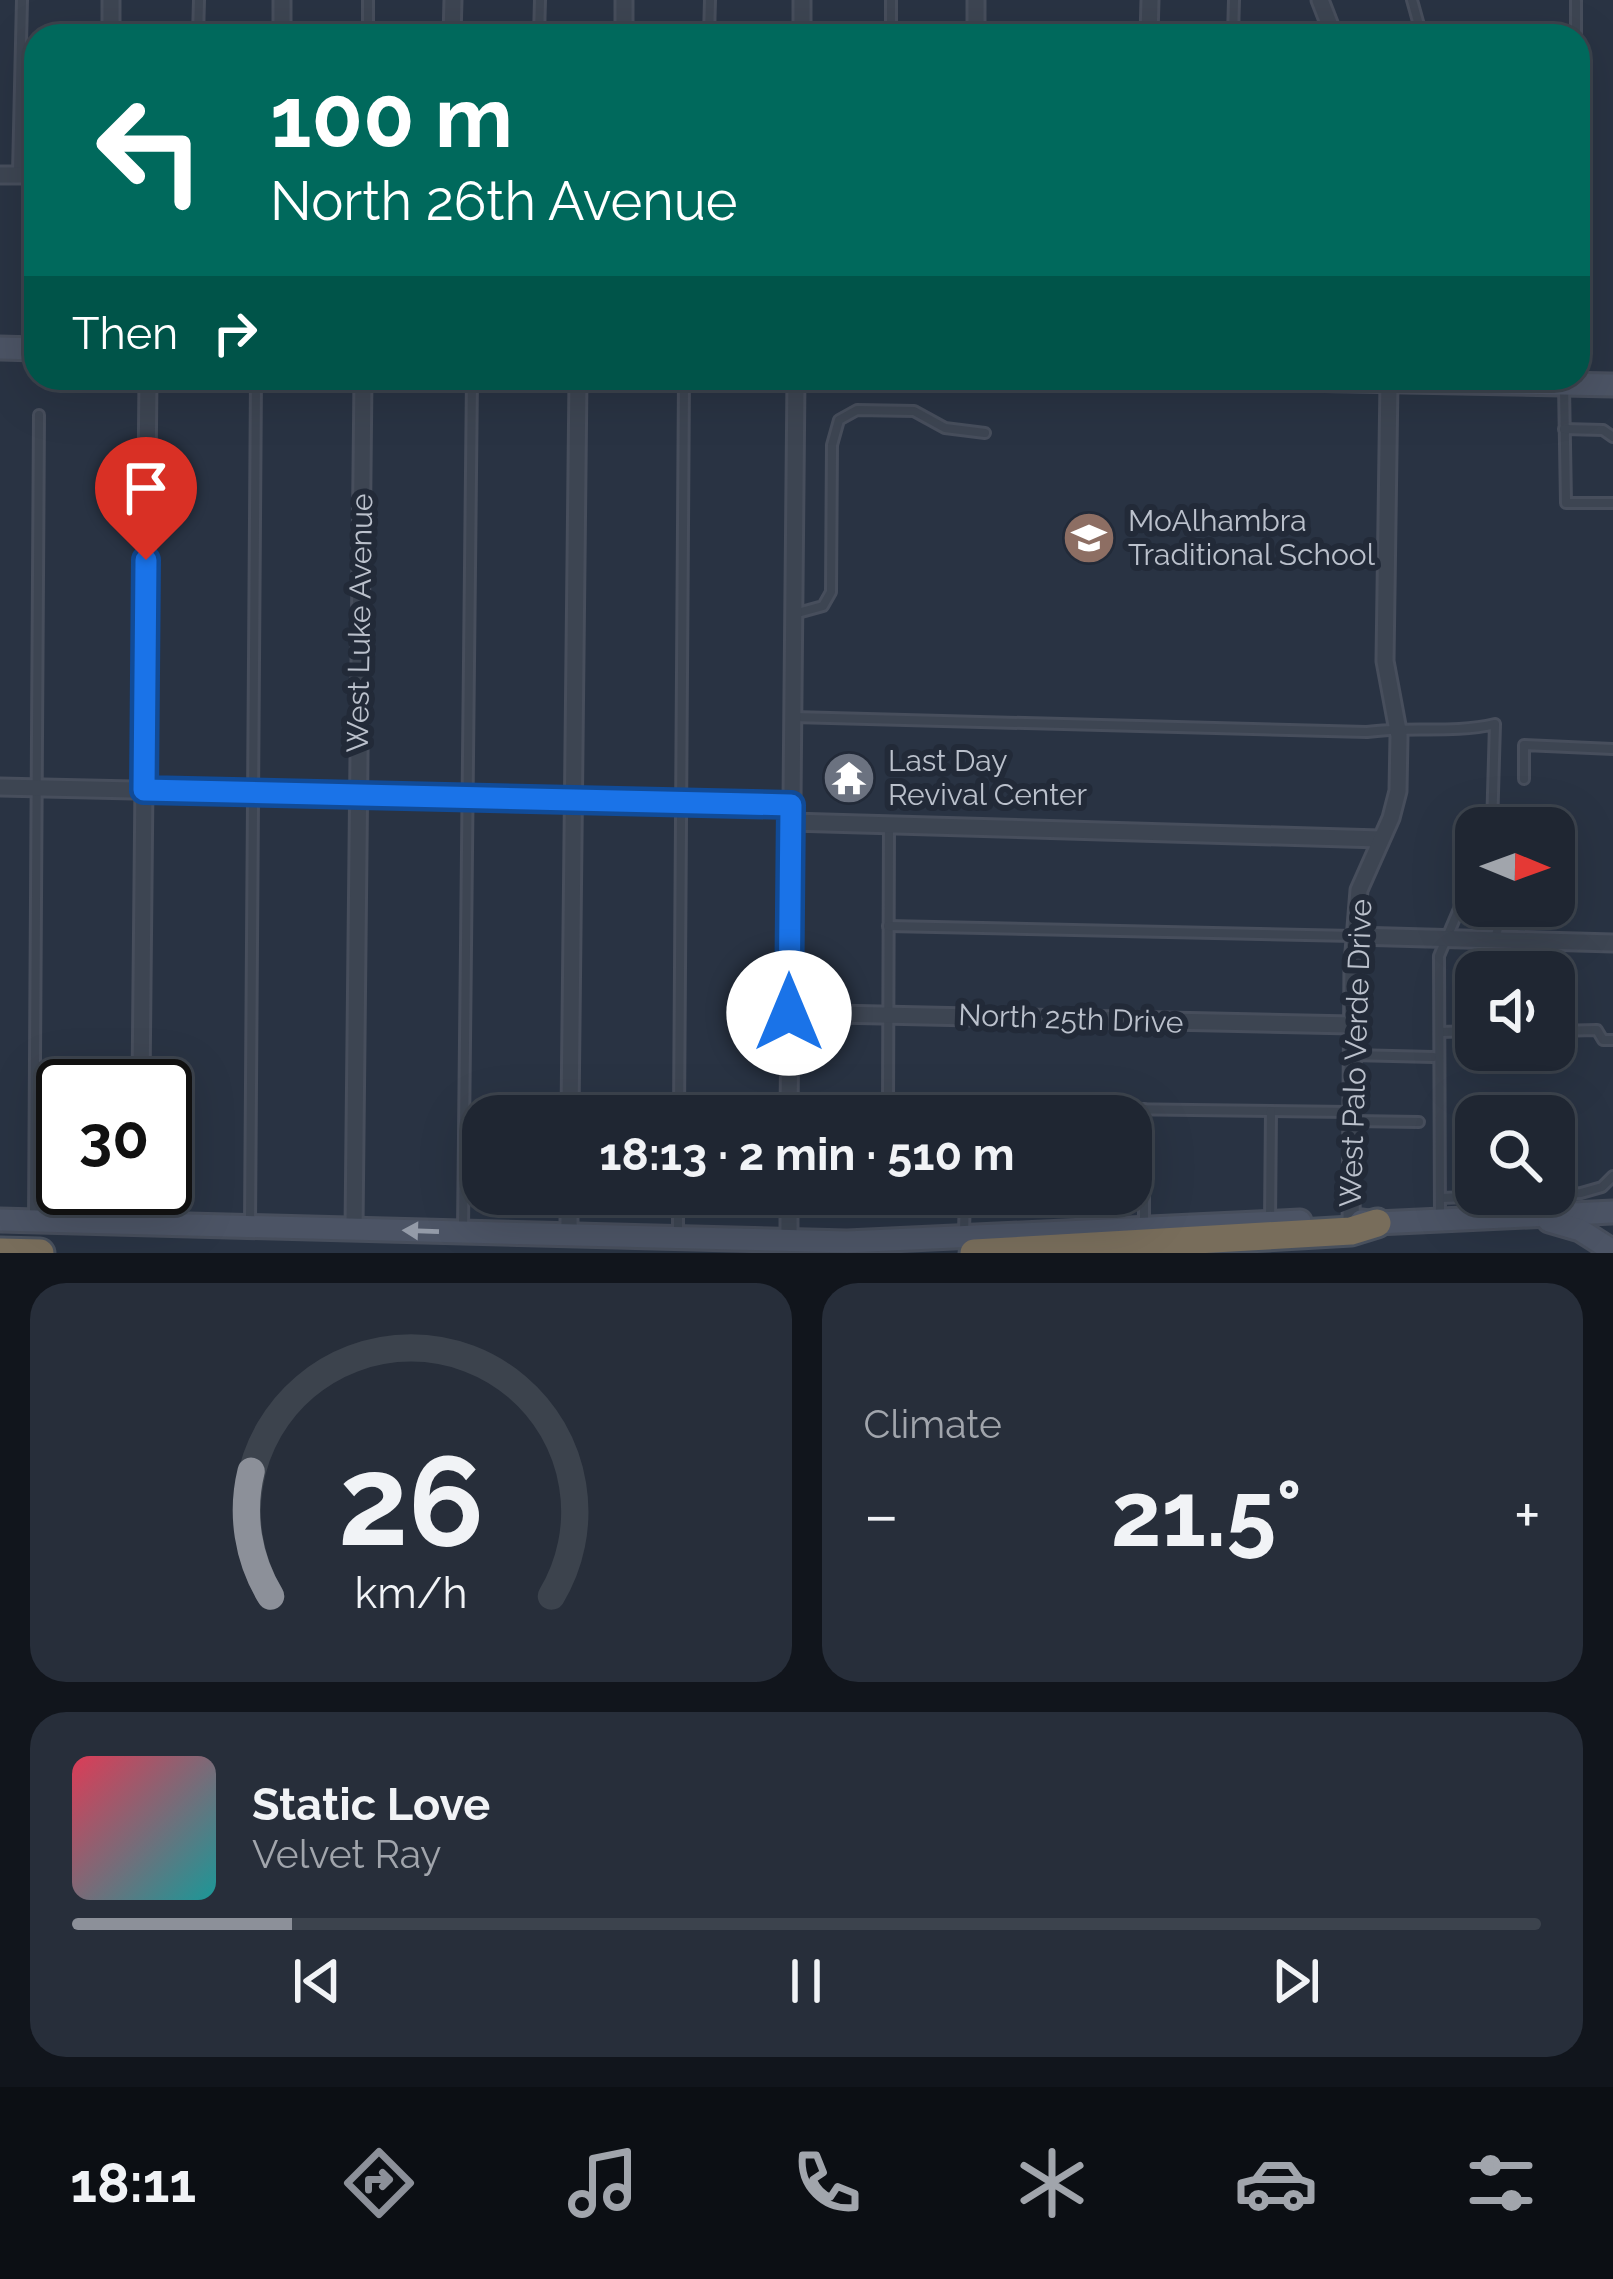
<!DOCTYPE html>
<html lang="en">
<head>
<meta charset="utf-8">
<style>
  :root { --surface:#1f2632; --page:#272e3a; --text:#f1f3f6; --muted:#a1a5ac; --line:#3c434d; --accent:#8c9099 }
  body { margin:0; font-family:Raleway,sans-serif; background:var(--page); color:var(--text); height:100vh; display:flex; flex-direction:column; font-size:45px; white-space:nowrap }
  * { box-sizing:border-box; margin:0 }
  p { font-size:39px; color:var(--muted) }
  .icon { flex:none; width:66px; height:66px; fill:none; stroke:currentColor; stroke-width:2; stroke-linecap:round; stroke-linejoin:round }
  .map { position:relative; height:1253px; overflow:hidden }
  .drawer { display:flex; flex-direction:column; gap:30px; padding:30px; background:#11151c; flex:1 }
  .drawer>* { flex:none }
  .top-card { position:absolute; left:24px; top:24px; width:1566px; height:366px; border-radius:36px; box-shadow:0 12px 48px #0002,0 0 0 3px var(--line); background:#00695c; color:#fff; overflow:hidden }
  .needle { width:78px; rotate:91deg }
  .tools { position:absolute; left:1455px; top:807px; display:grid; gap:24px }
  .tools a { display:grid; place-items:center; width:120px; height:120px; border-radius:24px; background:var(--surface); box-shadow:0 12px 48px #0002,0 0 0 3px var(--line); font-size:60px }
  .speed { position:absolute; left:36px; top:1059px; display:flex; gap:24px; font-size:60px; font-weight:700; text-align:center }
  .speed>* { display:grid; place-content:center; width:156px; height:156px; border-radius:50%; background:var(--surface); box-shadow:0 12px 48px #0002,0 0 0 3px var(--line); line-height:1 }
  .speed .limit { border:6px solid #111; border-radius:18px; background:#fff; color:#111 }
  .pin { position:absolute; display:grid; place-items:center; width:102px; height:102px; color:#fff; margin:-123px -51px; border-radius:50% 50% 50% 0; rotate:-45deg; box-shadow:0 0 12px #0007 }
  .pin .icon { rotate:45deg }
  .me { position:absolute; width:132px; margin:-66px; rotate:0deg; stroke-linejoin:round; filter:drop-shadow(0 0 9px #0008) }
  .turn { display:flex; align-items:center; gap:42px; height:252px; padding:0 48px; font-size:54px }
  .turn .icon { width:156px; height:156px; stroke-width:2.5 }
  .turn b { display:block; font-size:84px; line-height:102px }
  .then { display:flex; align-items:center; height:114px; padding:0 48px; background:#0003; gap:24px; font-size:45px }
  .big { font-size:90px; font-weight:700; line-height:1.1 }
  .drawer .card { flex:1; display:flex; flex-direction:column; justify-content:center; gap:18px; min-width:0; padding:0 42px; border-radius:36px; background:var(--page) }
  .drawer .dial { align-items:center; gap:0 }
  .dial svg { height:312px; overflow:visible; fill:none; stroke:var(--line); stroke-width:7; stroke-linecap:round; text-anchor:middle }
  .dial text { fill:var(--text); stroke:none }
  .song { display:flex; align-items:center; gap:36px }
  .cover { width:144px; height:144px; border-radius:18px; background:linear-gradient(135deg,hsl(350 70% 55%),hsl(180 70% 35%)) }
  .played { height:12px; border-radius:6px; background:linear-gradient(90deg,var(--accent) 15%,var(--line) 15%) }
  .keys { display:flex; justify-content:space-around; direction:ltr }
  .heat { display:flex; justify-content:space-between; align-items:center; font-size:66px; direction:ltr }
  .drawer .tiles { flex:1; display:grid; gap:30px; grid-template-columns:1fr 1fr }
  .card:last-child { grid-column:span 2 }
  .trip { position:absolute; left:462px; top:1095px; width:690px; height:120px; border-radius:36px; background:var(--surface); box-shadow:0 12px 48px #0002,0 0 0 3px var(--line); font-weight:700; line-height:120px; text-align:center }
  .tabs { display:flex; height:192px; justify-content:space-around; align-items:center; background:#0c0f14; color:var(--muted) }
  .tabs .icon { width:84px; height:84px }
  .tabs .selected { color:var(--accent) }
  .tabs b { font-size:54px; color:var(--text) }
  .map>svg:first-child { display:block }
  .lines { fill:none; stroke-linecap:round; stroke-linejoin:round }
  .service-casing { stroke:#474e5c; stroke-width:14 }
  .minor-casing { stroke:#474e5c; stroke-width:21 }
  .secondary-casing { stroke:#474e5c; stroke-width:27 }
  .motorway-casing { stroke:#48505d; stroke-width:33 }
  .service { stroke:#3d4552; stroke-width:8 }
  .minor { stroke:#3d4552; stroke-width:15 }
  .secondary { stroke:#4c5465; stroke-width:21 }
  .motorway { stroke:#786d5b; stroke-width:27 }
  .oneway { fill:#949ba8 }
  .route-casing { stroke:#114b97; stroke-width:30 }
  .route { stroke:#1a73e8; stroke-width:21 }
  .labels { text-anchor:middle; stroke-width:12; stroke-linejoin:round; paint-order:stroke }
  .poi-label { font-size:30px; fill:#bbc1cc; stroke:#222a38; text-anchor:start }
  .street-label { font-size:30px; fill:#bbc1cc; stroke:#222a38 }
</style>
</head>
<body>
<div class="map">
<svg width="1613" height="1253" viewBox="0 0 1613 1253">
  <rect width="100%" height="100%" fill="#293343"/>
  <g class="lines">
    <g class="service-casing">
      <g id="service">
        <polyline points="1412,0 1422,36"/>
        <polyline points="198,36 199,0"/>
        <polyline points="368,36 368,0"/>
        <polyline points="539,36 540,0"/>
        <polyline points="709,36 710,0"/>
        <polyline points="891,36 891,0"/>
        <polyline points="1233,36 1234,0"/>
        <polyline points="1576,36 1576,0"/>
        <polyline points="18,173 22,0"/>
        <polyline points="1564,386 1566,503 1613,503"/>
        <polyline points="1564,429 1603,430 1613,437"/>
        <polyline points="794,614 823,606 831,592 832,445 839,420 857,410 914,411 945,428 985,433"/>
        <path d="M793 717 1367 732C1409 726 1453 734 1495 724L1492 828"/>
        <polyline points="1524,779 1524,745 1613,749"/>
        <polyline points="889,826 888,1106 1349,1112"/>
        <polyline points="888,926 1354,936"/>
        <polyline points="1495,939 1504,906"/>
        <polyline points="1544,972 1545,943"/>
        <polyline points="1463,1000 1476,1000"/>
        <polyline points="1554,1031 1597,1030 1603,1040 1613,1040"/>
        <polyline points="1440,1032 1476,1031"/>
        <polyline points="1352,1055 1433,1057"/>
        <polyline points="1506,1114 1506,1116"/>
        <polyline points="679,1116 684,378"/>
        <polyline points="1354,1121 1419,1122"/>
        <polyline points="1440,1198 1581,1193 1602,1187 1613,1176"/>
        <polyline points="1440,1217 1439,956 1476,869"/>
        <polyline points="34,1220 39,415"/>
        <polyline points="1270,1221 1271,1111"/>
        <polyline points="250,1225 256,378"/>
        <polyline points="1144,1226 1144,1109"/>
        <polyline points="463,1230 472,378"/>
        <polyline points="964,1232 965,1194"/>
        <polyline points="678,1235 678,1194"/>
      </g>
    </g>
    <g class="minor-casing">
      <g id="minor">
        <polyline points="1320,0 1334,36"/>
        <polyline points="111,36 111,0"/>
        <polyline points="282,36 282,0"/>
        <polyline points="452,36 453,0"/>
        <polyline points="624,36 624,0"/>
        <polyline points="802,36 802,0"/>
        <polyline points="976,36 976,0"/>
        <polyline points="1149,36 1150,0"/>
        <polyline points="0,175 36,175"/>
        <polyline points="0,787 791,805"/>
        <polyline points="791,822 1380,839"/>
        <polyline points="1355,936 1613,943"/>
        <polyline points="789,1013 1352,1025"/>
        <polyline points="141,1086 148,378"/>
        <polyline points="570,1116 578,378"/>
        <polyline points="789,1116 796,378"/>
        <polyline points="139,1224 139,1188"/>
        <polyline points="354,1229 363,378"/>
        <polyline points="1351,1231 1353,964 1359,890 1391,818 1398,791 1399,736 1385,661 1389,381"/>
        <polyline points="569,1235 569,1194"/>
        <polyline points="789,1240 789,1194"/>
      </g>
    </g>
    <g class="secondary-casing">
      <g id="secondary">
        <polyline points="0,348 36,349"/>
        <polyline points="1245,378 1613,385"/>
        <polyline points="0,1220 847,1242 1300,1221"/>
        <polyline points="1361,1221 1377,1223 1613,1212"/>
        <polyline points="1549,1221 1580,1230 1613,1251"/>
      </g>
    </g>
    <g class="motorway-casing">
      <g id="motorway">
        <polyline points="0,1252 40,1253"/>
        <polyline points="974,1253 1351,1231 1377,1223"/>
      </g>
    </g>
    <use href="#service" class="service"/>
    <use href="#minor" class="minor"/>
    <use href="#secondary" class="secondary"/>
    <use href="#motorway" class="motorway"/>
  </g>
  <defs><path id="oneway-solid" d="M-6-.8H1V-3.2L6.5 0L1 3.2V.8H-6Z" transform="scale(3)"/></defs>
  <use class="oneway" href="#oneway-solid" transform="translate(421 1231) rotate(-178)"/>
  <g class="lines">
    <g class="route-casing">
      <polyline id="route" points="146,560 144,790 791,805 789,1013"/>
    </g>
    <use href="#route" class="route"/>
  </g>
  <defs>
    <g id="school-disc" transform="scale(2.7)"><circle r="9.5" fill="#8d6e63" stroke="#222a38"/><path d="M0-5L7-2L0 1L-7-2ZM-4 1L0 2.5L4 1V4Q0 6-4 4Z" fill="#fff"/></g>
    <g id="temple-disc" transform="scale(2.7)"><circle r="9.5" fill="#6b7280" stroke="#222a38"/><path d="M0-6L5-2H3V0L6.5 2.5H4V6H1.5V3h-3V6H-4V2.5H-6.5L-3 0V-2H-5Z" fill="#fff"/></g>
  </defs>
  <g fill-rule="evenodd">
    <use href="#school-disc" x="1089" y="538"/>
    <use href="#temple-disc" x="849" y="778"/>
  </g>
  <g class="labels">
    <g class="poi-label">
      <text x="1128" y="531">MoAlhambra<tspan x="1128" dy="34">Traditional School</tspan></text>
      <text x="888" y="771">Last Day<tspan x="888" dy="34">Revival Center</tspan></text>
    </g>
    <g class="street-label">
      <text transform="translate(360 623) rotate(-89)" y="10">West Luke Avenue</text>
      <text transform="translate(1071 1019) rotate(2)" y="10">North 25th Drive</text>
      <text transform="translate(1356 1053) rotate(-88)" y="10">West Palo Verde Drive</text>
    </g>
  </g>
</svg>
<div class="tools">
<a><svg class="needle" viewBox="-14 -14 28 28"><path d="M0-13l5 13h-10z" fill="#e53935"/><path d="M0 13l5-13h-10z" fill="#a1a5ac"/></svg></a>
<a><svg class="icon" aria-label="sound" viewBox="0 0 24 24"><path d="M4 9h4l5-4v14l-5-4H4zM17 9q2 3 0 6"/></svg></a>
<a><svg class="icon" aria-label="search" viewBox="0 0 24 24"><circle cx="10" cy="10" r="6"/><path d="M15 15l6 6"/></svg></a>
</div>
<div class="speed"><div class="limit">30</div></div>
<div class="pin" style="left:146px;top:560px;background:#d93025"><svg class="icon" aria-label="arrive" viewBox="0 0 24 24"><path d="M6 21V4h12l-3 4 3 4H6"/></svg></div>
<svg class="me" style="left:789px;top:1013px" viewBox="-20 -20 40 40"><circle r="19" fill="#fff"/><path d="M0-13L10 11 0 6-10 11z" fill="#1a73e8"/></svg>
<div class="trip">18:13 · 2 min · 510 m</div>
<div class="top-card">
<div class="turn"><svg class="icon" aria-label="left" viewBox="0 0 24 24"><path d="M17 20v-9H6M10 6l-5 5 5 5"/></svg><div><b>100 m</b>North 26th Avenue</div></div>
<div class="then">Then<svg class="icon" aria-label="right" viewBox="0 0 24 24"><path d="M7 20v-9h11M14 6l5 5-5 5"/></svg></div>
</div>
</div>
<section class="drawer">
<div class="tiles">
<div class="card dial"><svg viewBox="0 0 100 80">
<path d="M14 69A42 42 0 1 1 86 69"/>
<path d="M14 69A42 42 0 0 1 9 37" stroke="#8c9099"/>
<text x="50" y="56" font-size="32" font-weight="700">26</text>
<text x="50" y="72" font-size="11">km/h</text>
</svg></div>
<div class="card"><p>Climate</p>
<div class="heat"><a>−</a><b class="big">21.5°</b><a>+</a></div>
</div>
<div class="card">
<div class="song"><i class="cover"></i><div><b>Static Love</b><p>Velvet Ray</p></div></div>
<div class="played"></div>
<div class="keys"><svg class="icon" aria-label="previous" viewBox="0 0 24 24"><path d="M18 5L8 12l10 7zM5 5v14"/></svg><svg class="icon" aria-label="pause" viewBox="0 0 24 24"><path d="M8 5v14M16 5v14"/></svg><svg class="icon" aria-label="next" viewBox="0 0 24 24"><path d="M6 5l10 7-10 7zM19 5v14"/></svg></div>
</div>
</div>
</section>
<nav class="tabs">
<b>18:11</b>
<svg class="icon selected" aria-label="directions" viewBox="0 0 24 24"><path d="M12 3l9 9-9 9-9-9zM9 14v-3h6M13 9l2 2-2 2"/></svg>
<svg class="icon" aria-label="music" viewBox="0 0 24 24"><path d="M9 18V5l10-2v13"/><circle cx="6" cy="18" r="3"/><circle cx="16" cy="16" r="3"/></svg>
<svg class="icon" aria-label="phone" viewBox="0 0 24 24"><path d="M5 4h4l2 5-3 2q2 4 5 5l2-3 5 2v4C11 20 4 13 5 4z"/></svg>
<svg class="icon" aria-label="climate" viewBox="0 0 24 24"><path d="M12 3v18M4 7l16 10M4 17L20 7"/></svg>
<svg class="icon" aria-label="car" viewBox="0 0 24 24"><path d="M5 17H2v-5l4-1 3-4h7l3 4 3 1v5h-3M9 17h6M6 11h13"/><circle cx="7" cy="17" r="2"/><circle cx="17" cy="17" r="2"/></svg>
<svg class="icon" aria-label="filters" viewBox="0 0 24 24"><path d="M4 7h16M4 17h16"/><circle cx="9" cy="7" r="2"/><circle cx="15" cy="17" r="2"/></svg>
</nav>
</body>
</html>
